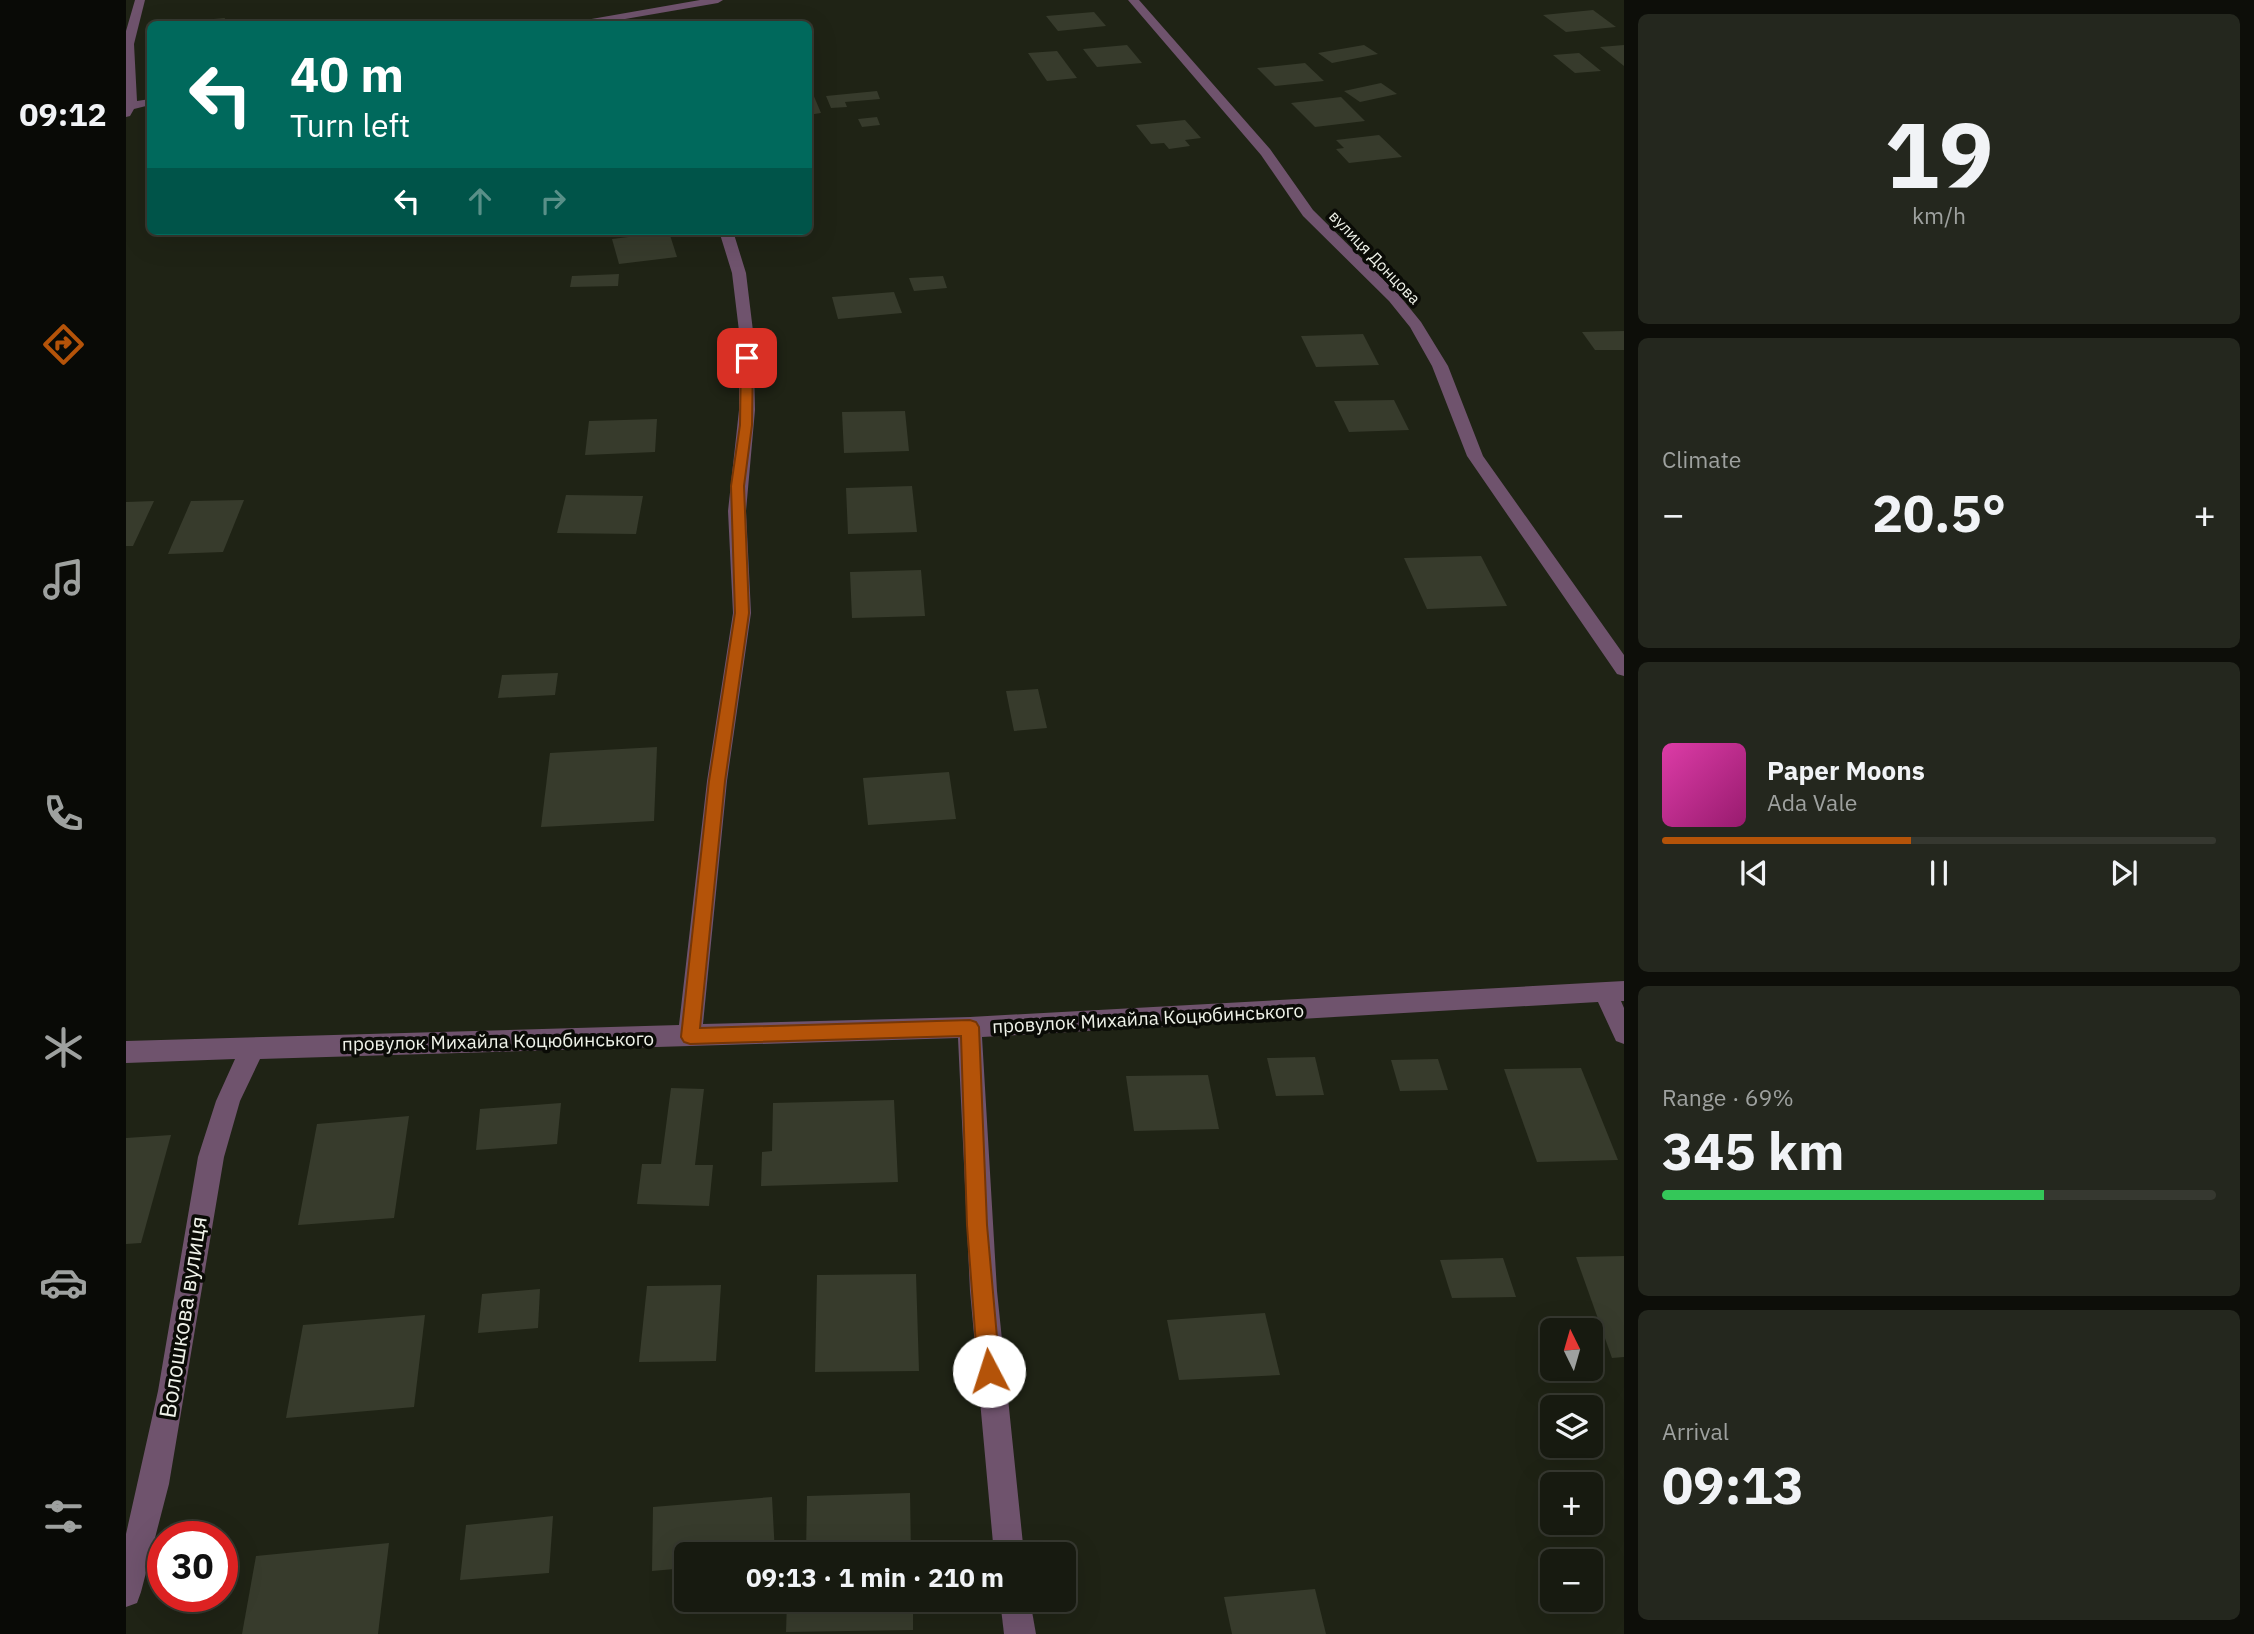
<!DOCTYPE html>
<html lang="en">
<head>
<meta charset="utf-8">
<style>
  :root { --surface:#171a10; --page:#24271e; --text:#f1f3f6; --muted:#9ea19f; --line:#363830; --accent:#b45309 }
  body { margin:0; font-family:"IBM Plex Sans",sans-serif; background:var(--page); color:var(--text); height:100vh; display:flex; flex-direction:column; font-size:26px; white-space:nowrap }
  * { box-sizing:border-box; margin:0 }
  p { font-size:23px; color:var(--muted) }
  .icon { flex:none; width:38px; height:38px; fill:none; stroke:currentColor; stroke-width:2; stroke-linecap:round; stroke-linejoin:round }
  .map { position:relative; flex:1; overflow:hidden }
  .drawer { display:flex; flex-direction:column; gap:14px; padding:14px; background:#0d0e09; width:630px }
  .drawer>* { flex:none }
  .guide { position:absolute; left:21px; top:21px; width:665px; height:214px; border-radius:10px; box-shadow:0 7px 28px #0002,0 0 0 2px var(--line); background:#00695c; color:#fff; overflow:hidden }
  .needle { width:46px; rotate:355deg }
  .tools { position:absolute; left:1414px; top:1318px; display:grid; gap:14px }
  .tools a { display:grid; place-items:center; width:63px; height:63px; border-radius:10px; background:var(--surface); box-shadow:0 7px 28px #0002,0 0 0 2px var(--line); font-size:35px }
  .speed { position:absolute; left:21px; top:1521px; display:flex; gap:14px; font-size:35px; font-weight:700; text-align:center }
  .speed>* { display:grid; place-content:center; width:91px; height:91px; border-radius:50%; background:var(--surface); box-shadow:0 7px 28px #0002,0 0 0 2px var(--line); line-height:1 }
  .speed .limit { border:10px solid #d22; background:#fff; color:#111 }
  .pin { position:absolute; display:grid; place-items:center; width:60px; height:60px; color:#fff; margin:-30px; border-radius:14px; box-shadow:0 4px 10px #0006 }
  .me { position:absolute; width:77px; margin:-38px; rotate:355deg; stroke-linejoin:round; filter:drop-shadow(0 0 5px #0008) }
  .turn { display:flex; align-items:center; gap:24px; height:147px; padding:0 28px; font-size:32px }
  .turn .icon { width:91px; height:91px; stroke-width:2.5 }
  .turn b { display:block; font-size:49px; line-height:60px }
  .lanes { display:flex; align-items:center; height:66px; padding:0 28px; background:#0003; justify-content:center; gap:35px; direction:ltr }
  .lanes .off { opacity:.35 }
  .big { font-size:52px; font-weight:800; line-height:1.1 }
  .drawer .tile { flex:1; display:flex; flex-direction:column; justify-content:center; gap:10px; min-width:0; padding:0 24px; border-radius:10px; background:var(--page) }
  .drawer .dial { align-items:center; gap:0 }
  .dial b { font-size:91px; line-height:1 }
  .song { display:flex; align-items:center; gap:21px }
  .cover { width:84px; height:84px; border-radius:10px; background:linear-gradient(135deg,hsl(320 70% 55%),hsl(320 70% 35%)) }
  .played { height:7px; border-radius:4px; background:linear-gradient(90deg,var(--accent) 45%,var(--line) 45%) }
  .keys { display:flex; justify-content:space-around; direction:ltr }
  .heat { display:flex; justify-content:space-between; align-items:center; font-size:38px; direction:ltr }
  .charge { height:10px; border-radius:5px; background:linear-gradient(90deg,#34c759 69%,var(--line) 0) }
  .trip { position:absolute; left:548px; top:1542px; width:402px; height:70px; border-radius:10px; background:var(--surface); box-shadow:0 7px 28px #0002,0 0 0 2px var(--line); font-weight:800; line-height:70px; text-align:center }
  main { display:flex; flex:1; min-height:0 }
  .dock { display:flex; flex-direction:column; width:126px; justify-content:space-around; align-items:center; background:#090a06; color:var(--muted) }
  .dock .icon { width:49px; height:49px }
  .dock .on { color:var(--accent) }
  .dock b { font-size:32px; color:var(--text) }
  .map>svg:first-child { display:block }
  .building { fill:#373b2c }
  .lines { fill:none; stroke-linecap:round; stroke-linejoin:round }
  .street { fill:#6f536d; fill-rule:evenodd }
  .route { fill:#b45309; stroke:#753606; stroke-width:2 }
  .labels { text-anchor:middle; stroke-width:7; stroke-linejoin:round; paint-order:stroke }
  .far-street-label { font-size:16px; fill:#eff2e9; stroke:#0a0b06 }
  .street-label { font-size:19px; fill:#eff2e9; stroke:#0a0b06 }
  .near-street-label { font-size:23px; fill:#eff2e9; stroke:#0a0b06 }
</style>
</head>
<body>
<main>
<nav class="dock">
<b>09:12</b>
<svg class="icon on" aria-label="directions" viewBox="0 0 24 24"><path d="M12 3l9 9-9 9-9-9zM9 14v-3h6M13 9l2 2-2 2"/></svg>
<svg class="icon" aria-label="music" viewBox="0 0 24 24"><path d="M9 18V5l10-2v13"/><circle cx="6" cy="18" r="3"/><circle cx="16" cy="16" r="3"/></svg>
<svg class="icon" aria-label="phone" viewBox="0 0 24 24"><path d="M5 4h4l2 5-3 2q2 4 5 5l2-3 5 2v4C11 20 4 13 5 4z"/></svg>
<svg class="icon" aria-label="climate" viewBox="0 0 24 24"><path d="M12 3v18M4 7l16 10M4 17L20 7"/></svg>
<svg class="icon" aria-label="car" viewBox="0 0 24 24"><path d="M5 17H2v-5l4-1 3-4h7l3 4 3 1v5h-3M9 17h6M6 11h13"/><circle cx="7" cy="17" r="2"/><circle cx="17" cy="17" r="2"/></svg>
<svg class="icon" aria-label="filters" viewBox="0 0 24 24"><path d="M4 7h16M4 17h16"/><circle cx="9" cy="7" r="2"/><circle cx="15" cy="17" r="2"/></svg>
</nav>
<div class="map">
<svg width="1498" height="1634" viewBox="0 0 1498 1634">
  <rect width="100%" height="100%" fill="#1f2315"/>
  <g class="building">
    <polygon points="1467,10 1490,27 1440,32 1417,15"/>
    <polygon points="968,12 980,26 932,31 920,16"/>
    <polygon points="99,18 97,24 75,24 76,20"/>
    <polygon points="1001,45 1016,63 971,67 957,49"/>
    <polygon points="1238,45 1252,54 1206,63 1192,53"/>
    <polygon points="1498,45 1498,66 1474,47"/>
    <polygon points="931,51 951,78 921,81 902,53"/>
    <polygon points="1453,53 1475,71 1449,73 1427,55"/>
    <polygon points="1179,63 1198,81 1149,86 1131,68"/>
    <polygon points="1255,83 1271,94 1234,102 1218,91"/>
    <polygon points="751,91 754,99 719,102 721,107 705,108 700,96"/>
    <polygon points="682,94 687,94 695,113 682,115"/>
    <polygon points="1215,97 1239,121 1189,127 1165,103"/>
    <polygon points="751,117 754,125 736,127 732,119"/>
    <polygon points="1059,120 1075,138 1059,140 1064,146 1043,149 1038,143 1025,144 1010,125"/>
    <polygon points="1253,135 1276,157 1223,163 1210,149 1218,148 1210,140"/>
    <polygon points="543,232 551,257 493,264 486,239"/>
    <polygon points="493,274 492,286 444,287 446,276"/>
    <polygon points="817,276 821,288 788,291 783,278"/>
    <polygon points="768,292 776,313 712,319 706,297"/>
    <polygon points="1498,331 1498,350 1469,350 1456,332"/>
    <polygon points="1237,334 1253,365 1190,367 1175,336"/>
    <polygon points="1268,400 1283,430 1223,432 1208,401"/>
    <polygon points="779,411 783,451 718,453 716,412"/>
    <polygon points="531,419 529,452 459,455 463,421"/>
    <polygon points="786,486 791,532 722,534 720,488"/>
    <polygon points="440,495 517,496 510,534 431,533"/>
    <polygon points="118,500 97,552 42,554 65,501"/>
    <polygon points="28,501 7,546 0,546 0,502"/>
    <polygon points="1355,556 1381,606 1301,609 1278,558"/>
    <polygon points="795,570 799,616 726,618 724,572"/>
    <polygon points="432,673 429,695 372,698 376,675"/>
    <polygon points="912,689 921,728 888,731 880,691"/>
    <polygon points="531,747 528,821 415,827 424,753"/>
    <polygon points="823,772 830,819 742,825 737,778"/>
    <polygon points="1189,1057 1198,1095 1150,1096 1141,1058"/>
    <polygon points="1312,1059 1322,1090 1274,1091 1265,1060"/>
    <polygon points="1455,1068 1492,1160 1411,1162 1378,1069"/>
    <polygon points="1082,1075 1093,1129 1008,1131 1000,1076"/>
    <polygon points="545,1088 578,1089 569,1165 587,1165 583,1206 511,1204 516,1164 535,1164"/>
    <polygon points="768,1100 772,1182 635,1186 636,1152 646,1151 647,1103"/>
    <polygon points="435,1103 431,1144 350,1150 354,1109"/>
    <polygon points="283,1116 268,1218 172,1225 191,1124"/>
    <polygon points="45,1135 15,1243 0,1244 0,1138"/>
    <polygon points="1498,1256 1498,1357 1486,1358 1450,1257"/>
    <polygon points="1377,1258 1390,1297 1326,1298 1314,1260"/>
    <polygon points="790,1274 793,1371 689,1372 691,1275"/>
    <polygon points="595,1285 590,1361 513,1362 521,1286"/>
    <polygon points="414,1289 412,1328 352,1333 356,1294"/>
    <polygon points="1139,1313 1154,1375 1053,1380 1041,1320"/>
    <polygon points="299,1315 288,1407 160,1418 177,1325"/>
    <polygon points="784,1493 785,1554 680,1554 681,1496"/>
    <polygon points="646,1497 649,1554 560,1554 560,1568 526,1571 527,1507"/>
    <polygon points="427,1516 423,1573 334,1580 340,1525"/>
    <polygon points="263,1543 252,1634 116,1634 130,1556"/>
    <polygon points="1189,1589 1200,1634 1106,1634 1098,1597"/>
    <polygon points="661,1600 787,1600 787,1630 660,1632"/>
  </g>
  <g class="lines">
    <g class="street">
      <polygon points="9,0 19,0 8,44 11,101 24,99 24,105 8,109 4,116 0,117 0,31"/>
      <polygon points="574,0 597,0 592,3 470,24 449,24 454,21"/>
      <polygon points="1002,0 1013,0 1144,149 1187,210 1273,295 1295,322 1322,366 1357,456 1498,655 1498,676 1491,674 1341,456 1306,366 1284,327 1263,301 1177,216 1135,155"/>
      <polygon points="593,231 607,231 620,273 627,331 629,410 620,511 625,613 601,781 577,1024 844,1017 1498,981 1498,1001 1495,1001 1498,1008 1498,1044 1490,1041 1472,1002 856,1037 871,1291 898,1554 868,1554 844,1291 832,1038 134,1059 114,1101 98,1157 43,1484 15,1592 11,1603 0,1607 0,1534 32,1391 72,1157 90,1101 109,1059 0,1063 0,1041 553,1025 581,781 607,613 602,511 613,410 613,331 606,273"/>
      <polygon points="874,1600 904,1600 910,1634 878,1634"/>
    </g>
  </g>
  <polygon class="route" points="621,354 627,358 626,425 618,486 623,613 599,781 574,1028 844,1020 850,1022 853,1027 861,1225 874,1371 871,1379 863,1382 856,1379 852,1371 841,1225 835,1036 564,1044 558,1042 555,1037 583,781 609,613 605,486 614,425 615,358"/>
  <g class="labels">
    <g class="far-street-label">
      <text transform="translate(1249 257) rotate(46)" y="6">вулиця Донцова</text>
    </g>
    <g class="street-label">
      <text transform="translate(1022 1018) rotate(-3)" y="7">провулок Михайла Коцюбинського</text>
      <text transform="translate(372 1041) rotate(-1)" y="7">провулок Михайла Коцюбинського</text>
    </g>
    <g class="near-street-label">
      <text transform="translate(57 1317) rotate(-81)" y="8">Волошкова вулиця</text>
    </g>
  </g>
</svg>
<div class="tools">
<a><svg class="needle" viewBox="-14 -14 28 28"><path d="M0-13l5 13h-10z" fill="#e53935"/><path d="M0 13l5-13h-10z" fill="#9ea19f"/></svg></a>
<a><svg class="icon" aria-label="layers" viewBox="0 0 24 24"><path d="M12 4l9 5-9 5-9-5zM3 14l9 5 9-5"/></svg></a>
<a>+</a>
<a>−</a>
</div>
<div class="speed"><div class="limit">30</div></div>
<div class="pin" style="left:621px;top:358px;background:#d93025"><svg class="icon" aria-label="arrive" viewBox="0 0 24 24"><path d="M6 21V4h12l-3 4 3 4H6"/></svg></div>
<svg class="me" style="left:863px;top:1371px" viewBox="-20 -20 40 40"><circle r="19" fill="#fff"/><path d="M0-13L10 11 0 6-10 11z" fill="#b45309"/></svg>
<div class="trip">09:13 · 1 min · 210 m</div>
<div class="guide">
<div class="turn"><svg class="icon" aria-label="left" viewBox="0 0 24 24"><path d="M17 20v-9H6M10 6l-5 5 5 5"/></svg><div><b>40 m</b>Turn left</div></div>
<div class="lanes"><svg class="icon" aria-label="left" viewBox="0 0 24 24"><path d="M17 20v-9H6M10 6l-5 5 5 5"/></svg><svg class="icon off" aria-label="ahead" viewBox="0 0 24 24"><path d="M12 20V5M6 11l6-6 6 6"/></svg><svg class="icon off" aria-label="right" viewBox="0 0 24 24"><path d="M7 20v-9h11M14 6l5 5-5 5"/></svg></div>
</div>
</div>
<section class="drawer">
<div class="tile dial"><b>19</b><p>km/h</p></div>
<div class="tile"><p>Climate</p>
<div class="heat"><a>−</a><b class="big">20.5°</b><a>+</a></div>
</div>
<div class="tile">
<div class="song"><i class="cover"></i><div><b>Paper Moons</b><p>Ada Vale</p></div></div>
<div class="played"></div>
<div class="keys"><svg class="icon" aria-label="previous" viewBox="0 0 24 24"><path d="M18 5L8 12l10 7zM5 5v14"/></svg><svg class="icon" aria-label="pause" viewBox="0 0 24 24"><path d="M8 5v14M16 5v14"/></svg><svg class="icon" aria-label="next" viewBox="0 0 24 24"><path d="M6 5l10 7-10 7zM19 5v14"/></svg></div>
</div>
<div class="tile"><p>Range · 69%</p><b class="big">345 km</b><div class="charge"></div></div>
<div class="tile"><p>Arrival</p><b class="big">09:13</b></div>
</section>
</main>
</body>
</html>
